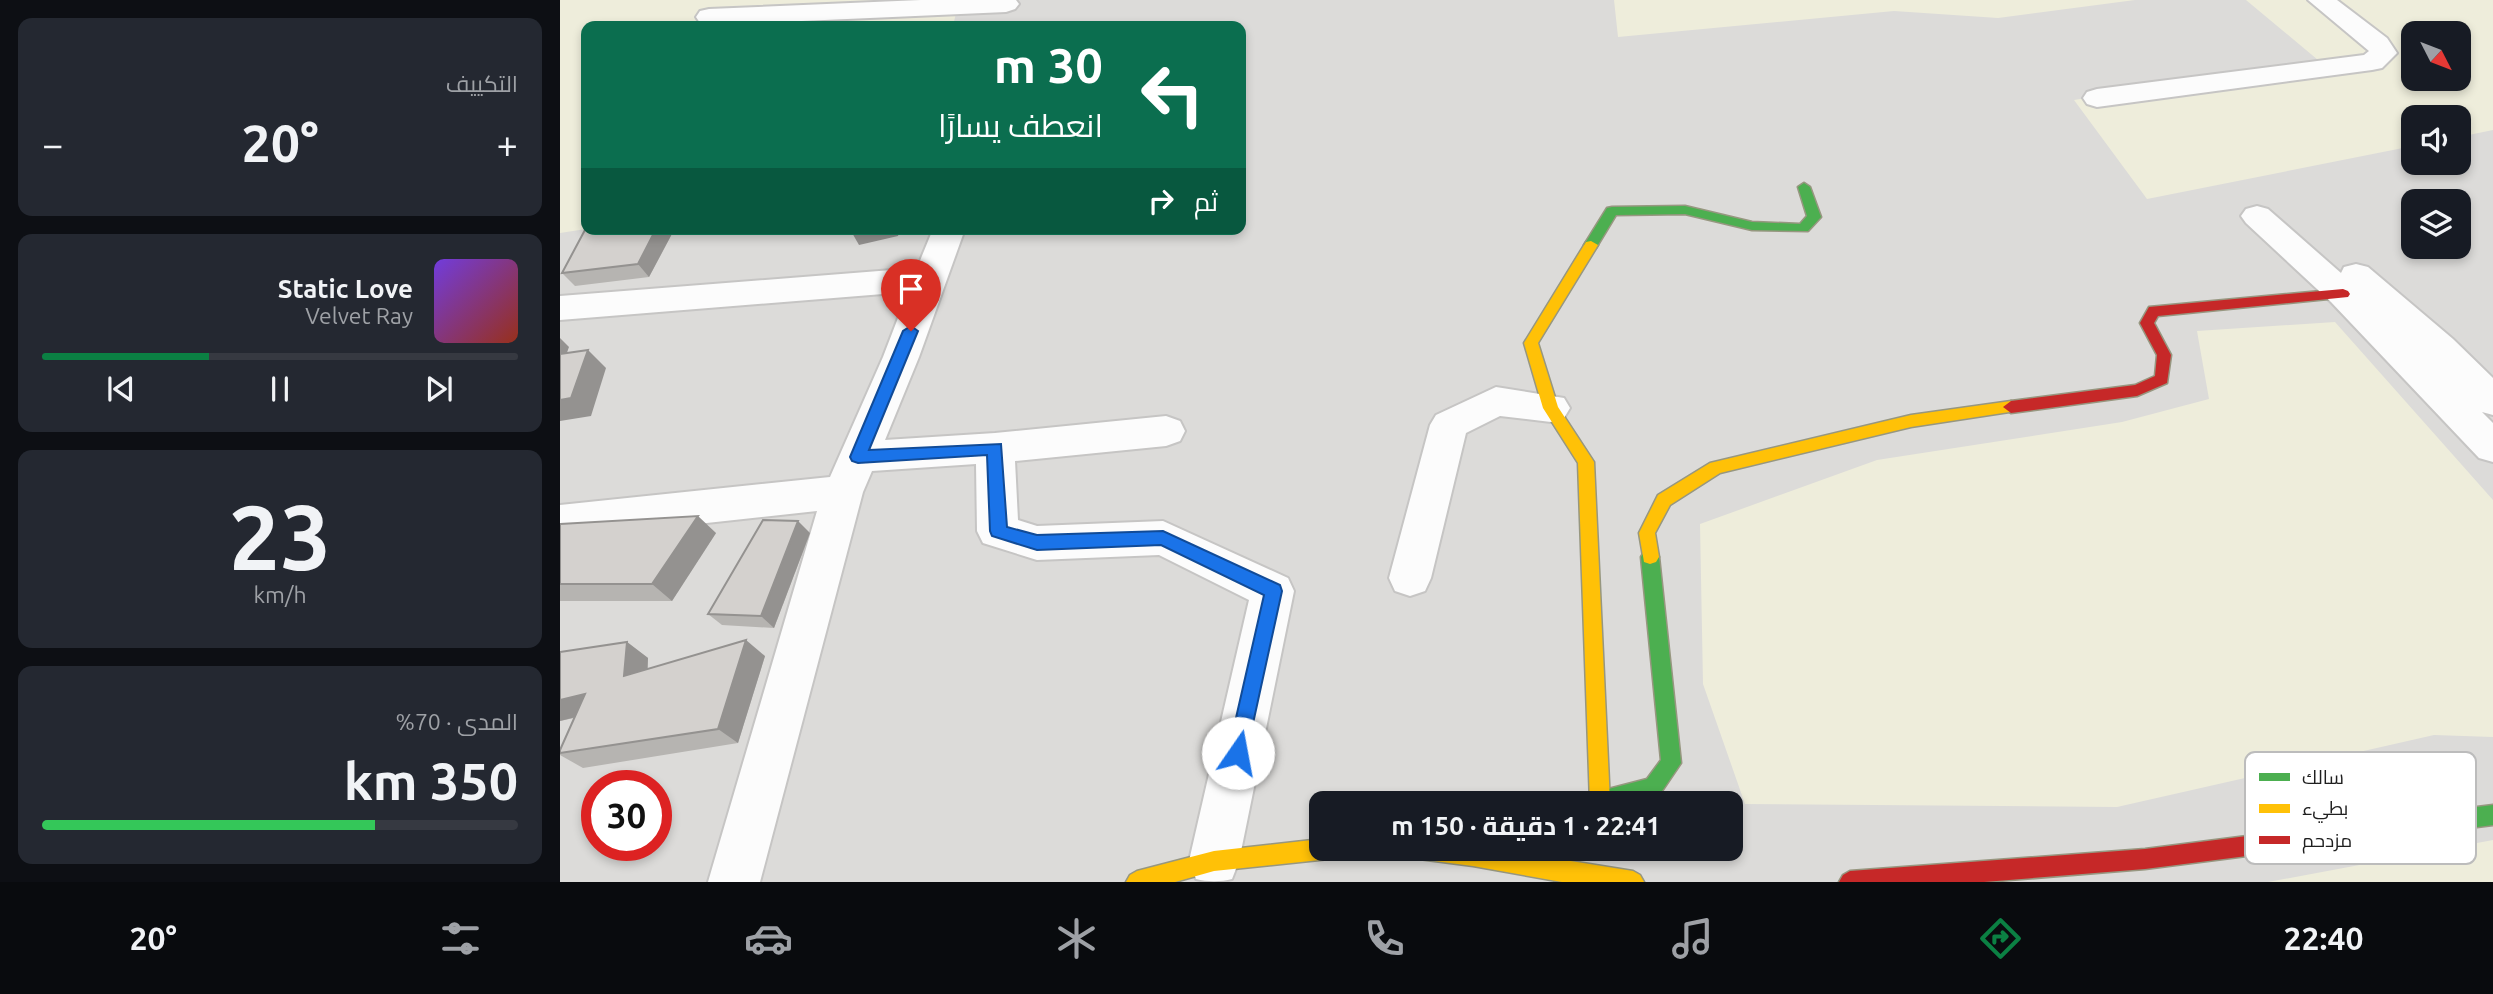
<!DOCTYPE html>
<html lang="ar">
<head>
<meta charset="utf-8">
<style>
  :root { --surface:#171b24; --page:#242831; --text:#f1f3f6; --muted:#9ea1a6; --line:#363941; --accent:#0b8043 }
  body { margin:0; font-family:Ubuntu,Cairo,sans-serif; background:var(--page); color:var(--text); direction:rtl; height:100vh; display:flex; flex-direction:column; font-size:26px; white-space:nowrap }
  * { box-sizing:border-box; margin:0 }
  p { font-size:23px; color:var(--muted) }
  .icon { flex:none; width:38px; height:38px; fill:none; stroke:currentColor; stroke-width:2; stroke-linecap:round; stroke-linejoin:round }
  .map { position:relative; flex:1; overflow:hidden; direction:ltr }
  .side { display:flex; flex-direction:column; gap:18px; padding:18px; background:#0d0f14; width:560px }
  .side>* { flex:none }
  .guide { position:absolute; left:21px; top:21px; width:665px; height:214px; border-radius:14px; box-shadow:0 4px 10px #0003; direction:rtl; background:#0b6e4f; color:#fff; overflow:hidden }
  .needle { width:46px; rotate:132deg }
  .fabs { position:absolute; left:1841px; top:21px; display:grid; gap:14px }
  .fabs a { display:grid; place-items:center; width:70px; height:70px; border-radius:14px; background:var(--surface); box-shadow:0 4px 10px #0003; font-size:35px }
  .speed { position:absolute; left:21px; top:770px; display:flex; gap:14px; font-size:35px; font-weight:700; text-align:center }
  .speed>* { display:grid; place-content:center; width:91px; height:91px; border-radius:50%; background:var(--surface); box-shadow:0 4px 10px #0003; line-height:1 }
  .speed .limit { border:10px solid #d22; background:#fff; color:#111 }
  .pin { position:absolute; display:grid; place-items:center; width:60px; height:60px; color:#fff; margin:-72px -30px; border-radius:50% 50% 50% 0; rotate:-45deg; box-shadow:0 0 7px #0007 }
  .pin .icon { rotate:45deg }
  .me { position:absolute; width:77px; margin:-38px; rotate:12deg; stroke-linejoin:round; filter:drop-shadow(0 0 5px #0008) }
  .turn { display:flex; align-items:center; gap:24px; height:147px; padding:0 28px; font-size:32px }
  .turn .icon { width:91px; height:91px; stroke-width:2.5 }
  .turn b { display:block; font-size:49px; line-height:60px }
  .then { display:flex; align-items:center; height:66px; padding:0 28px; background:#0003; gap:14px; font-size:26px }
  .big { font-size:52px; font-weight:700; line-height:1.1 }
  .side .widget { flex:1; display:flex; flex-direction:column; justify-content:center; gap:10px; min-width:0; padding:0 24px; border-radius:14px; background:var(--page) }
  .side .dial { align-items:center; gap:0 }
  .dial b { font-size:91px; line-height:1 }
  .song { display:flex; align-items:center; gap:21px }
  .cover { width:84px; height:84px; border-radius:10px; background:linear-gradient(135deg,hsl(260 70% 55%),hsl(10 70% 35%)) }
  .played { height:7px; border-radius:4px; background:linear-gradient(90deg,var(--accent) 35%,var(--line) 35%) }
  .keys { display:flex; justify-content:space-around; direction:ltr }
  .heat { display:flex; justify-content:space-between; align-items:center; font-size:38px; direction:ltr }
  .charge { height:10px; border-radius:5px; background:linear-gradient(90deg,#34c759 70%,var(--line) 0) }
  .trip { position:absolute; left:749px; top:791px; width:434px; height:70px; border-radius:14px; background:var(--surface); box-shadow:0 4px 10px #0003; font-weight:700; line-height:70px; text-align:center; direction:rtl }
  .dock { display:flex; height:112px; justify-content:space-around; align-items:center; background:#090b0e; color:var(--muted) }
  .dock .icon { width:49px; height:49px }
  .dock .on { color:var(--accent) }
  .dock b { font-size:32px; color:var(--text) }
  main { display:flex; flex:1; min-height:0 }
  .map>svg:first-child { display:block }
  .residential { fill:#dcdbd9; fill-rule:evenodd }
  .farmland { fill:#eeeddb; fill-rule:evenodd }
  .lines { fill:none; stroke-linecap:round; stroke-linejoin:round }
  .street-casing { stroke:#c6c5c4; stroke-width:4 }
  .fast-casing { stroke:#979780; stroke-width:3 }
  .slow-casing { stroke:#979780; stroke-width:3 }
  .jam-casing { stroke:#979780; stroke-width:3 }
  .street { fill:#fcfcfc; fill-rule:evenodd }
  .fast { fill:#4caf50; fill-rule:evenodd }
  .slow { fill:#ffc107; fill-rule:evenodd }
  .jam { fill:#c62828; fill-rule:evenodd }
  .wall { fill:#b6b4b1 }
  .shaded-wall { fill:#949290 }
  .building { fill:#d4d1ce; stroke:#949290; stroke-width:2 }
  .route { fill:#1a73e8; stroke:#114b97; stroke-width:2 }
  .key { fill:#fff; stroke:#bcbcbc; stroke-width:2 }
  .key-label { font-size:19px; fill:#1f1f1f }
</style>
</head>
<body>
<main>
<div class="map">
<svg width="1933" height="882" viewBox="0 0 1933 882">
  <rect width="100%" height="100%" fill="#edebe8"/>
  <path class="residential" d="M0 0H1933V882H0ZM26 26H681V229H26ZM1853 33H1899V79H1853ZM1853 117H1899V163H1853ZM1853 201H1899V247H1853ZM37 786H96V845H37ZM761 803H1171V849H761Z"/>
  <g class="farmland">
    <polygon points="0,0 399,0 393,26 26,26 26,229 0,233"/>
    <polygon points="1054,0 1575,0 1438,18 1334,11 1058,37"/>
    <path d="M1686 0H1933V130L1899 137V117H1853V146L1587 199 1514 100 1758 60ZM1853 33H1899V79H1853Z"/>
    <polygon points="1775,322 1933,500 1933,737 1874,735 1557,807 1185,804 1143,684 1140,524 1317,460 1562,422 1649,399 1637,331"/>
    <polygon points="1933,840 1933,882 1708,882"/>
  </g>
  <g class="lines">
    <g class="street-casing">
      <g id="street">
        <polygon points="361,0 456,0 459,4 455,9 446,12 149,25 140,23 136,17 140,11 149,9"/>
        <polygon points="1748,0 1777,0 1827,38 1837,53 1822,68 1812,70 1537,107 1527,104 1523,98 1527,92 1537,89 1804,55 1809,51"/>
        <polygon points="1697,206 1708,209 1781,273 1784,267 1796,264 1808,267 1893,339 1933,378 1933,415 1922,412 1933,423 1933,462 1919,458 1771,302 1686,223 1681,216 1686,209"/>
        <path d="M373 229H405L359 357 325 440 435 433 606 416 620 421 625 431 620 441 606 446 455 461 458 520 477 526 603 521 728 578 734 591 679 861 672 879C661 882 647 882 636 879L629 861 689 600 599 555 477 560 423 543 417 531 416 464 312 471 303 492 200 882H148L257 511 0 539V505L270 477 323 357 348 292 0 320V296L357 268Z"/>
        <polygon points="936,387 1004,398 1010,408 1004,418 991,422 940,416 906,433 871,578 865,591 850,596 835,591 829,578 870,425 876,415"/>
      </g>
    </g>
    <g class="fast-casing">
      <g id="fast">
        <polygon points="1244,183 1250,187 1261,217 1248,231 1192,230 1125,214 1056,215 1036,248 1026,248 1024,245 1047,208 1052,207 1125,206 1192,222 1240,224 1247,216 1238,187"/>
        <polygon points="1090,550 1096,552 1099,557 1121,763 1100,794 1067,803 1031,803 1033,793 1087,779 1101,760 1081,557 1084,552"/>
        <polygon points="1933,805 1933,825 1782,844 1775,841 1772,834 1775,827 1782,824"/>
      </g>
    </g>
    <g class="slow-casing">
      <g id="slow">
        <polygon points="1031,241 1038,245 978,343 998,407 1034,462 1050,803 1030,803 1018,463 983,408 964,343 1026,242"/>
        <polygon points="1451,401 1456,403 1459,407 1456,411 1351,427 1160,473 1110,505 1095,533 1099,557 1096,562 1090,564 1084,562 1079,533 1098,495 1150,463 1351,415"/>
        <polygon points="761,839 761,849 779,849 776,856 769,859 654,871 615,882 566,882 570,875 577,871 654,851"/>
        <polygon points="849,849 936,849 1073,871 1080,875 1084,882 1002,882 913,866 859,859 852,856"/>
      </g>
    </g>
    <g class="jam-casing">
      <g id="jam">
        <polygon points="1783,289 1788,291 1790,294 1788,297 1598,316 1594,323 1611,355 1607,383 1577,396 1451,413 1443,407 1451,401 1575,385 1595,376 1597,355 1580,323 1589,307"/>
        <polygon points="1782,824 1789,827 1792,834 1789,841 1782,844 1585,869 1424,882 1279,882 1283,875 1290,871 1585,849"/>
      </g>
    </g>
    <use href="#street" class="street"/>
    <use href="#fast" class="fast"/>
    <use href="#slow" class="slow"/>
    <use href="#jam" class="jam"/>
  </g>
  <g class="wall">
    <polygon points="114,230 89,277 15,286 2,273"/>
    <polygon points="0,524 156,533 112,601 0,601"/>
    <polygon points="250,533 214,628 162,625 148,614"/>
    <polygon points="67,642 88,658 88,669 205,656 178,743 23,768 0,755 0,750 14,718 0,721"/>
  </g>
  <g class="shaded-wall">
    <polygon points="96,229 114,230 89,277 78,264"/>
    <polygon points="301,229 340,229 338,236 299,245 291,231"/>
    <polygon points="0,338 9,347 1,369 0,368"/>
    <polygon points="28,350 46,368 31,416 0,421 0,400"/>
    <polygon points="138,516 156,533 112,601 92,584"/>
    <polygon points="238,521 250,533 214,628 201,616"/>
    <polygon points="186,640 205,656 178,743 158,729"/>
    <polygon points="67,642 88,658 86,691 64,676"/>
    <polygon points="25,694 48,709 0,721 0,700"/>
  </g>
  <g class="building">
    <polygon points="26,228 26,229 96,229 78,264 2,273"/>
    <polygon points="28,350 11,398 0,400 0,354"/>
    <polygon points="138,516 92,584 0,584 0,524"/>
    <polygon points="203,520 238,521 201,616 148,614"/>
    <polygon points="186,640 158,729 0,753 0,750 25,694 0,700 0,652 67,642 64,676"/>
  </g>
  <polygon class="route" points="351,326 358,331 309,450 441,444 447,527 477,535 603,531 720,585 722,591 685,760 678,763 671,760 668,753 704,595 601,545 477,550 432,536 430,531 427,455 298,463 292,461 290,457 343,331"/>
  <rect x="1685" y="752" width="231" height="112" rx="10" class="key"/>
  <rect x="1699" y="773" width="31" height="8" fill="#4caf50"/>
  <rect x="1699" y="804" width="31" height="9" fill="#ffc107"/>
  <rect x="1699" y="836" width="31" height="8" fill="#c62828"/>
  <g class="key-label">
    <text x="1742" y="784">سالك</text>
    <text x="1742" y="815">بطيء</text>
    <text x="1742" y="847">مزدحم</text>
  </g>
</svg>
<div class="fabs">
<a><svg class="needle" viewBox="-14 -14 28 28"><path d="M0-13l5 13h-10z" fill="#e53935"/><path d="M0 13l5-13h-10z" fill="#9ea1a6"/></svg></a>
<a><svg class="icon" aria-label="sound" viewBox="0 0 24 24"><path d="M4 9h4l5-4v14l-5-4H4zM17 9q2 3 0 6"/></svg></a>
<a><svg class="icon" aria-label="layers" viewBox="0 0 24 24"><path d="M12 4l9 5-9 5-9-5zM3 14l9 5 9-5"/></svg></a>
</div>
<div class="speed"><div class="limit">30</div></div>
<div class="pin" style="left:351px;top:331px;background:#d93025"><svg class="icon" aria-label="arrive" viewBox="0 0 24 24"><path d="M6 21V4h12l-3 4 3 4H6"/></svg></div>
<svg class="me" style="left:678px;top:753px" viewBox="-20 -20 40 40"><circle r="19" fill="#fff"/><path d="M0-13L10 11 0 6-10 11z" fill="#1a73e8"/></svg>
<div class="trip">22:41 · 1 دقيقة · 150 m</div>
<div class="guide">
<div class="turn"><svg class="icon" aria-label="left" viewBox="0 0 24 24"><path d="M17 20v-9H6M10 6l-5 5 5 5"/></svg><div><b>30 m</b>انعطف يسارًا</div></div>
<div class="then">ثم<svg class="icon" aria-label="right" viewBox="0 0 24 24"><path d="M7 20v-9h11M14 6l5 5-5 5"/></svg></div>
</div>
</div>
<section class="side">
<div class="widget"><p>التكييف</p>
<div class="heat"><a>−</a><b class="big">20°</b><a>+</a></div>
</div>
<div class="widget">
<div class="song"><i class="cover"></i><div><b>Static Love</b><p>Velvet Ray</p></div></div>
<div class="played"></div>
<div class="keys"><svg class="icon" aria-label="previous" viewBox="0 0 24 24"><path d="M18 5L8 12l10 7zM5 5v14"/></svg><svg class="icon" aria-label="pause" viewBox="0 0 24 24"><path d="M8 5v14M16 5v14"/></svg><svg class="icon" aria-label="next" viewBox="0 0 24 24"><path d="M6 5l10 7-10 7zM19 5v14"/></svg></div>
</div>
<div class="widget dial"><b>23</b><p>km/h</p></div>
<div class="widget"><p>المدى · 70%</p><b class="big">350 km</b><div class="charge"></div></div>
</section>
</main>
<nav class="dock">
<b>22:40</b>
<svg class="icon on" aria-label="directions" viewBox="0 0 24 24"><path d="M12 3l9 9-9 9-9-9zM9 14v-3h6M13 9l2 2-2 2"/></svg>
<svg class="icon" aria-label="music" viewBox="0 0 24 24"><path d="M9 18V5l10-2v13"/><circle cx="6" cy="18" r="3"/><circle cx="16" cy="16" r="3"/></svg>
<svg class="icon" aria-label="phone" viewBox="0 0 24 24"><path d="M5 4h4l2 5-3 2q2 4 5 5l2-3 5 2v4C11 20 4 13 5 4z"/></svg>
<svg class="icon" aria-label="climate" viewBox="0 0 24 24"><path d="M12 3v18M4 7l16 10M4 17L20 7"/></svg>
<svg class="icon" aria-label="car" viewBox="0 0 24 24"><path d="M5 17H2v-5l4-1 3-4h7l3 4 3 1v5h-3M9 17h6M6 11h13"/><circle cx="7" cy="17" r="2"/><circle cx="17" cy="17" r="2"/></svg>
<svg class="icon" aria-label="filters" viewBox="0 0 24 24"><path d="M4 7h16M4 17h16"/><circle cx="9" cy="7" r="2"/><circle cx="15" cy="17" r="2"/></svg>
<b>20°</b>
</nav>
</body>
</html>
